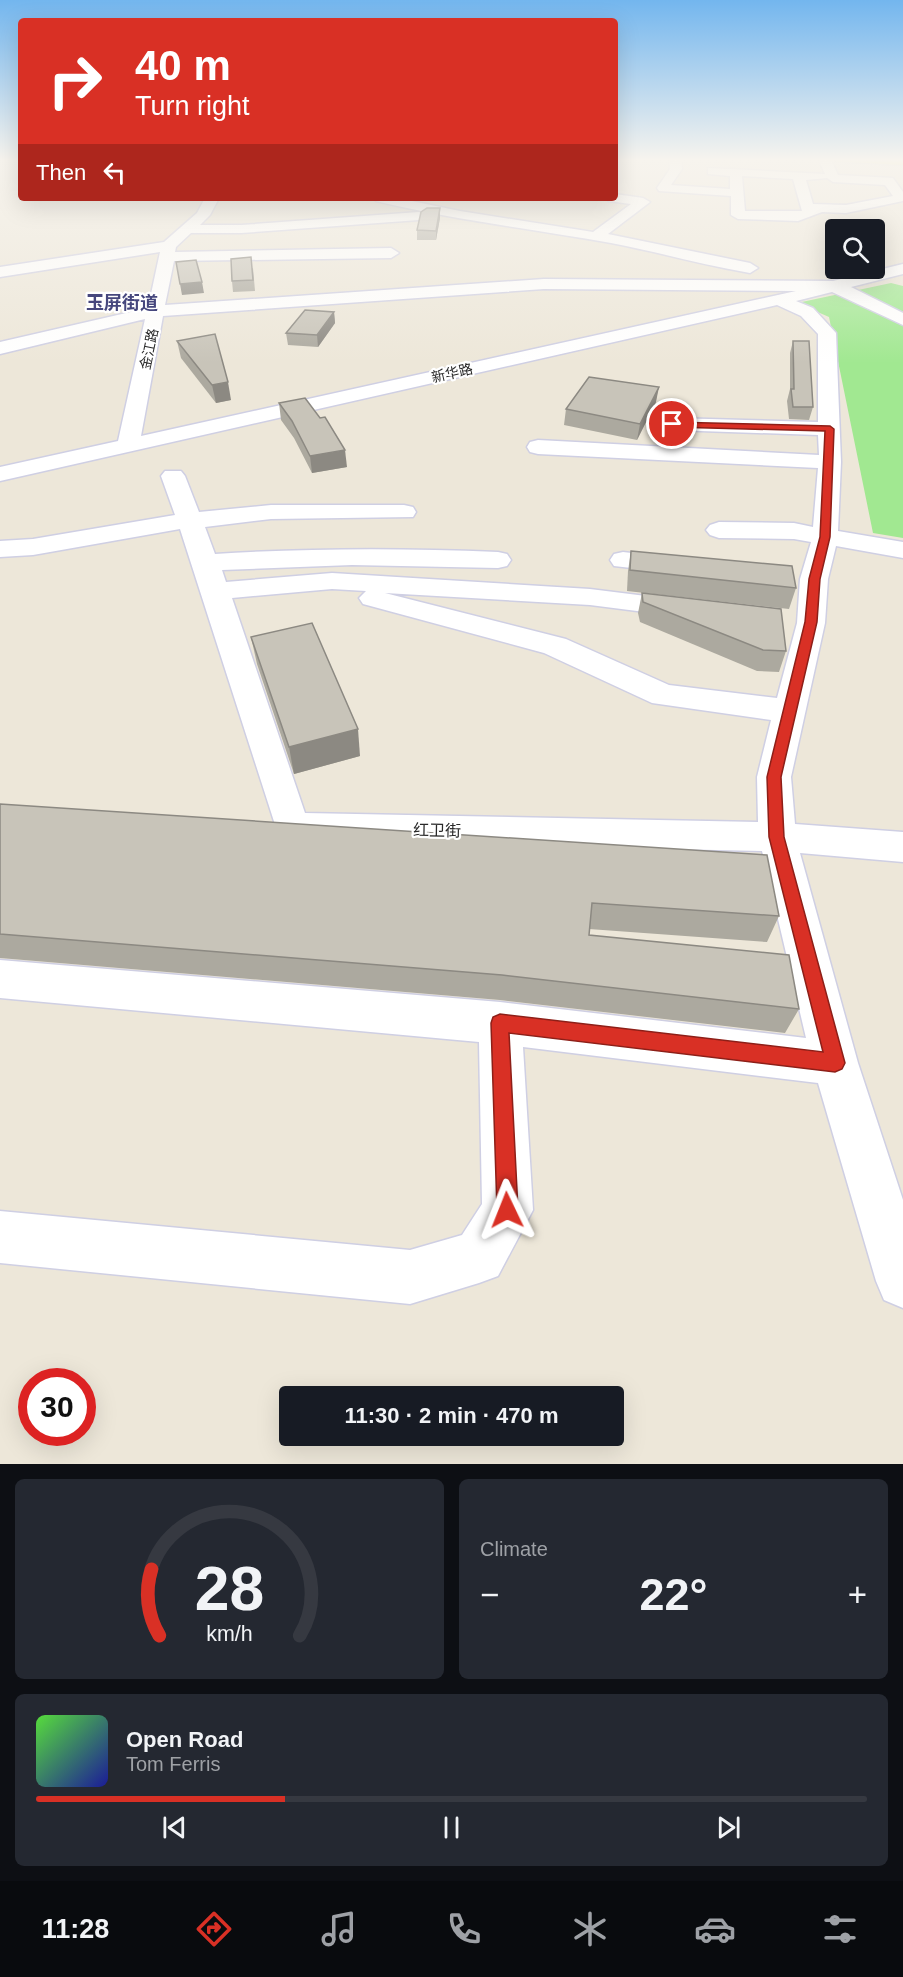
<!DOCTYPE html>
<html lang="en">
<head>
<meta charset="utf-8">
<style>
  :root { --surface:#171b24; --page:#242831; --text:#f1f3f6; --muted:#9ea1a6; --line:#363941; --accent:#d93025 }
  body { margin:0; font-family:Helvetica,"Noto Sans SC",sans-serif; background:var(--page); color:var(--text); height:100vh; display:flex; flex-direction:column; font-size:22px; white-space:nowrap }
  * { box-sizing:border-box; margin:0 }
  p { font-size:20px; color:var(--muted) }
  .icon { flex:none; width:33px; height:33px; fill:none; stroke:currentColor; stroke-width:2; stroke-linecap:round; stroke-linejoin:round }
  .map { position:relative; height:1464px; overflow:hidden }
  .panel { display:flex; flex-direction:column; gap:15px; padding:15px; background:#0d0f14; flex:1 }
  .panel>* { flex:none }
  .hud { position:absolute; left:18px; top:18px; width:600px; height:183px; border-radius:6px; box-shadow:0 6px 24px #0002; background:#d93025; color:#fff; overflow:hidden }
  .buttons { position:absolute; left:825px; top:219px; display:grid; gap:12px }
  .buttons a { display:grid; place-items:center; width:60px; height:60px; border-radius:6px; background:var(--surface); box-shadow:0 6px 24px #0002; font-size:30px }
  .speed { position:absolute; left:18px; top:1368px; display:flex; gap:12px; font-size:30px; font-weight:700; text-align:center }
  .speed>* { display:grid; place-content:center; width:78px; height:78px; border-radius:50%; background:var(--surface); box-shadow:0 6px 24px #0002; line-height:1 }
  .speed .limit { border:9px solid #d22; background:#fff; color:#111 }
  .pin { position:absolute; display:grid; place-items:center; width:51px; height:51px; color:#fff; margin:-26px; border:3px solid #fff; border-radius:50%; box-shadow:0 2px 6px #0007 }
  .me { position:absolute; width:66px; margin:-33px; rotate:358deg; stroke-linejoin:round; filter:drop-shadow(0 0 4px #0008) }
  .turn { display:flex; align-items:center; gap:21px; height:126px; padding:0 18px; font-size:27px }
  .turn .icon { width:78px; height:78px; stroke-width:2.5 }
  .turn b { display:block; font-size:42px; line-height:51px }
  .then { display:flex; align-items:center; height:57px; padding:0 18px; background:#0003; gap:12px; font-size:22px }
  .big { font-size:45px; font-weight:700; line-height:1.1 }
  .panel .tile { flex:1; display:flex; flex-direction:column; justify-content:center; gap:9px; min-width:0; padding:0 21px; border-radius:9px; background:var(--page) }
  .panel .dial { align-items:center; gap:0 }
  .dial svg { height:156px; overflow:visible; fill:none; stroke:var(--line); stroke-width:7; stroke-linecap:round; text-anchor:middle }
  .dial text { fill:var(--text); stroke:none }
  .song { display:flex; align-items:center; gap:18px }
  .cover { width:72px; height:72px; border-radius:9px; background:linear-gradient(135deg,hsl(110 70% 55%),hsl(240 70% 35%)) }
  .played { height:6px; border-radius:3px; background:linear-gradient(90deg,var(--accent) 30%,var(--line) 30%) }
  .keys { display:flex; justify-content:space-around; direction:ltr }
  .heat { display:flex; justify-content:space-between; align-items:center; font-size:33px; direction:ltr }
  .panel .tiles { flex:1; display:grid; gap:15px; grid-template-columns:1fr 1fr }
  .tile:last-child { grid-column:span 2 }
  .trip { position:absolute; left:279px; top:1386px; width:345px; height:60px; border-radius:6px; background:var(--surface); box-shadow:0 6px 24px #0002; font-weight:700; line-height:60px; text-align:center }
  .tab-bar { display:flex; height:96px; justify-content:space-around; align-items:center; background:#090b0e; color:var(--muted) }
  .tab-bar .icon { width:42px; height:42px }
  .tab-bar .selected { color:var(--accent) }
  .tab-bar b { font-size:27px; color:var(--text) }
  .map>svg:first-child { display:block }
  .green { fill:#a1e891 }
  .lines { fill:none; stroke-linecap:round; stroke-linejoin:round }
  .minor-casing { stroke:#cfcfe3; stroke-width:3 }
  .major-casing { stroke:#ccc; stroke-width:3 }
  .minor { fill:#fff; fill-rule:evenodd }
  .major { fill:#fbef50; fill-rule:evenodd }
  .wall { fill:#aca99f }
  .shaded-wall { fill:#8c8982 }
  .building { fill:#c8c4b9; stroke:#8c8982; stroke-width:1.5 }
  .route { fill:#d93025; stroke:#8d1f18; stroke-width:1.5 }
  .labels { text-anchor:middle; stroke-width:4.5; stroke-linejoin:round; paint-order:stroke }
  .far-street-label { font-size:14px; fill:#292929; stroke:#fff }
  .street-label { font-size:16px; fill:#292929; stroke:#fff }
  .far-district-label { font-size:18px; font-weight:bold; fill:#46477d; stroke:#fff }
</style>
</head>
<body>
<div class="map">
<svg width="903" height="1464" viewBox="0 0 903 1464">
  <rect width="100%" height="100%" fill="#ede7d9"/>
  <polygon class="green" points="891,283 903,286 903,538 873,533 829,317 797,303"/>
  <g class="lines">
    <g class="minor-casing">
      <g id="minor">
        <path d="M669 158H681L682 169 671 185 730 189V176L708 174V168L825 174 818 158H830L838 175 893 178 903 192V201L846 213 822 212 798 221 738 219 731 215V196L659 191 657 188 670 169ZM742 176 793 179 802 211H745ZM827 178 833 182 885 185 893 196 846 205 813 204 806 180Z"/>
        <path d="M615 194 643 198 650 202 608 234 750 263 758 268 750 273C703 265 658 252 611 243 533 229 454 220 376 201L374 198H397L460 211 593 232 631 204 608 201 606 198H615Z"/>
        <path d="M205 198H219L210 215 200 225H241L419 212 426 216 419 220 241 233H191L176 247 175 252 391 248 399 253 391 258 174 261 165 305 544 279 833 281 903 264V274L851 287 903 313V325L832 292 796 301 813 308 836 333 841 462 838 531 903 542V558L836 546 828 579 825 623 791 777 795 824 903 832V862L800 853 858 1063 903 1200V1308L884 1300 876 1281 818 1083 523 1047 533 1210 498 1276 479 1283 410 1304 0 1263V1211L410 1250 462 1235 482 1204 479 1042 0 998V960L500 1002 806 1038 762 851 292 841 279 837 180 529 33 555 0 557V541L33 539 175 515 161 476 165 471H181L185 476 199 512 271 505H404L413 507 416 512 413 517 271 519 205 527 215 554C310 548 404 548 498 552L507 554 511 560 507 566 498 568 352 565 222 570 226 582 332 573 590 589 694 602 698 608 694 614 684 617 590 605 385 593 566 639 669 685 777 698 797 623 800 579 811 542 794 539 719 538 710 535 706 530 710 525 719 522 794 523 813 527 818 468 538 454 530 452 527 447 530 442 538 440 819 455 818 435 672 430 664 429 661 424 664 419 672 418 818 422V334L801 316 777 305 0 481V467L118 441 145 319 0 354V342L148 308 160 252 0 277V267L164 242 197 213ZM544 289 796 291 141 436 163 316ZM332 589 366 591 359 598 363 604 544 653 652 703 771 720 757 777 758 822 305 813 232 598Z"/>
        <polygon points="623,552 684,559 688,565 684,571 675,573 614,566 610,560 614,554"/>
      </g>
    </g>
    <g class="major-casing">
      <polygon id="major" points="825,158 903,159 903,165 831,161"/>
    </g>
    <use href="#minor" class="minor"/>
    <use href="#major" class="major"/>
  </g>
  <g class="wall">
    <polygon points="440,218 436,240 417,240 417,230"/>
    <polygon points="253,268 255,291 233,292 232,281"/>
    <polygon points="334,312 335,323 318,347 288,345 286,333"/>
    <polygon points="177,341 231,400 216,403 181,358"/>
    <polygon points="793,341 813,407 809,420 789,419 787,401 790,389 790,353"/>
    <polygon points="656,402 637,440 564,425 566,409"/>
    <polygon points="279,403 347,467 312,473 294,438 281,420"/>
    <polygon points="631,551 796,588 789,609 627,591 628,571"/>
    <polygon points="642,593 786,651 779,672 757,671 640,622 638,613"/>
    <polygon points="251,637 360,756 294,774 257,664"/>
    <polygon points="0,804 779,916 767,942 589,929 589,935 799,1009 785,1033 500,1000 0,958 0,959"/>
  </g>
  <g class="shaded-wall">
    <polygon points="440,208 440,218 436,240 436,231"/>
    <polygon points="202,282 204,293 182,295 180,284"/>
    <polygon points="334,312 335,323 318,347 317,335"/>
    <polygon points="228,382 231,400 216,403 212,385"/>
    <polygon points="659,387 656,402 637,440 640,424"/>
    <polygon points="345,450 347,467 312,473 310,456"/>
    <polygon points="358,729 360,756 294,774 289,747"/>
  </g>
  <g class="building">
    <polygon points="427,208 440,208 436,231 417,230 421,212"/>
    <polygon points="251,257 253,280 232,281 231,259"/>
    <polygon points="196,260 202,282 180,284 176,262"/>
    <polygon points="305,310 334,312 317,335 286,333"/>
    <polygon points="215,334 228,382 212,385 177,341"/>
    <polygon points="793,341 809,341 813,407 793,407 791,389 794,389"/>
    <polygon points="589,377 659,387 640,424 566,409"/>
    <polygon points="305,398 320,418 325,417 345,450 310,456 292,421 279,403"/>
    <polygon points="631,551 792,566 796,588 630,570"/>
    <polygon points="642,593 781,609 786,651 763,650 643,602"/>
    <polygon points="312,623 358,729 289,747 251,637"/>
    <polygon points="0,804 767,855 779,916 592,903 589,935 789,955 799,1009 502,975 0,934"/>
  </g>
  <linearGradient id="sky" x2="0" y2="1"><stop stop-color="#73b6ee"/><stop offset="0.44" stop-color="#f7f4ee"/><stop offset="1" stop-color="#f7f4ee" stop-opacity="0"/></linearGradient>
  <rect width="903" height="363" fill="url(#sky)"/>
  <polygon class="route" points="669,422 830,426 834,429 830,537 820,579 817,622 781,777 784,837 845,1063 842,1069 835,1072 509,1033 518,1210 515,1218 507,1221 500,1218 497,1210 491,1023 493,1017 500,1014 823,1052 769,837 767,777 805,622 809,579 820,537 825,431 672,427 669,426"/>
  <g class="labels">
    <g class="far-street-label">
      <text transform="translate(149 349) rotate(-78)" y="5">金江路</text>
      <text transform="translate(452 373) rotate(-13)" y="5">新华路</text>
    </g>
    <g class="street-label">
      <text transform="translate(437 830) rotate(1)" y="6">红卫街</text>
    </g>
    <g class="far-district-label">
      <text x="122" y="309">玉屏街道</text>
    </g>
  </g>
</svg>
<div class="buttons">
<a><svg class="icon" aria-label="search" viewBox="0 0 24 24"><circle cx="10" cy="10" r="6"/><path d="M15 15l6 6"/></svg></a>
</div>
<div class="speed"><div class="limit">30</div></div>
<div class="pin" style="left:672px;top:424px;background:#d93025"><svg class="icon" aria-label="arrive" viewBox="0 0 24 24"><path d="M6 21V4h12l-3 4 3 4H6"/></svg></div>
<svg class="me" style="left:507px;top:1210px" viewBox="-20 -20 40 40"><path d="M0-17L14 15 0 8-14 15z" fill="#d93025" stroke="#fff" stroke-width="4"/></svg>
<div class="trip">11:30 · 2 min · 470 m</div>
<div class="hud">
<div class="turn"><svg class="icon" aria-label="right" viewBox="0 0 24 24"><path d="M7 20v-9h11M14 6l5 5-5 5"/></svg><div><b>40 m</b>Turn right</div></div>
<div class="then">Then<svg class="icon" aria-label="left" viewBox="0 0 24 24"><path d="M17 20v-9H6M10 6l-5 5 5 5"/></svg></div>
</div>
</div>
<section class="panel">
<div class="tiles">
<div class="tile dial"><svg viewBox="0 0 100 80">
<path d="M14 69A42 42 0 1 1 86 69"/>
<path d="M14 69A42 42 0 0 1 10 35" stroke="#d93025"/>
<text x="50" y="56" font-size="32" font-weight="700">28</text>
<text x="50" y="72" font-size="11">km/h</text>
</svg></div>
<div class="tile"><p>Climate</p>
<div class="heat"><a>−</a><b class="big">22°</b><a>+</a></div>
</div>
<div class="tile">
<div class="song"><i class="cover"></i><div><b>Open Road</b><p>Tom Ferris</p></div></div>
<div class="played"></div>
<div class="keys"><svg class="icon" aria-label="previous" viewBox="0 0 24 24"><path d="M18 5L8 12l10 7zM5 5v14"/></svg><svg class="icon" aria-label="pause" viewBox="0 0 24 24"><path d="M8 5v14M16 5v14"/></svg><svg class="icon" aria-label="next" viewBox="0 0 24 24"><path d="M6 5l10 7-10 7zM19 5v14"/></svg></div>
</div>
</div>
</section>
<nav class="tab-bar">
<b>11:28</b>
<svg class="icon selected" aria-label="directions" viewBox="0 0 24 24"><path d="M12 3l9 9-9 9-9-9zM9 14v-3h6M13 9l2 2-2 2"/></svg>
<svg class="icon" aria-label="music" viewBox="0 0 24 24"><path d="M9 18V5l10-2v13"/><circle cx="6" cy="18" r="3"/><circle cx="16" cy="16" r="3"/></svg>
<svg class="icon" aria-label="phone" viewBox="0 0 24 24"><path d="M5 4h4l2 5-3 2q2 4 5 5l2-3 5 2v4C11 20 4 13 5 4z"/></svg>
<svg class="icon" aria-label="climate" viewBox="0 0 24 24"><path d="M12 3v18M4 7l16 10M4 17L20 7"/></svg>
<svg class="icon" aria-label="car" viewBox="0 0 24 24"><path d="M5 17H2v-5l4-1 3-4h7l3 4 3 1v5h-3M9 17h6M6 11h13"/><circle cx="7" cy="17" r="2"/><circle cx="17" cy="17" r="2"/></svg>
<svg class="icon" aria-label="filters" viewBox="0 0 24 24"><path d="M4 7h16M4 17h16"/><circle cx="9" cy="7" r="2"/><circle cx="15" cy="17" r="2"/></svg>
</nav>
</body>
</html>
